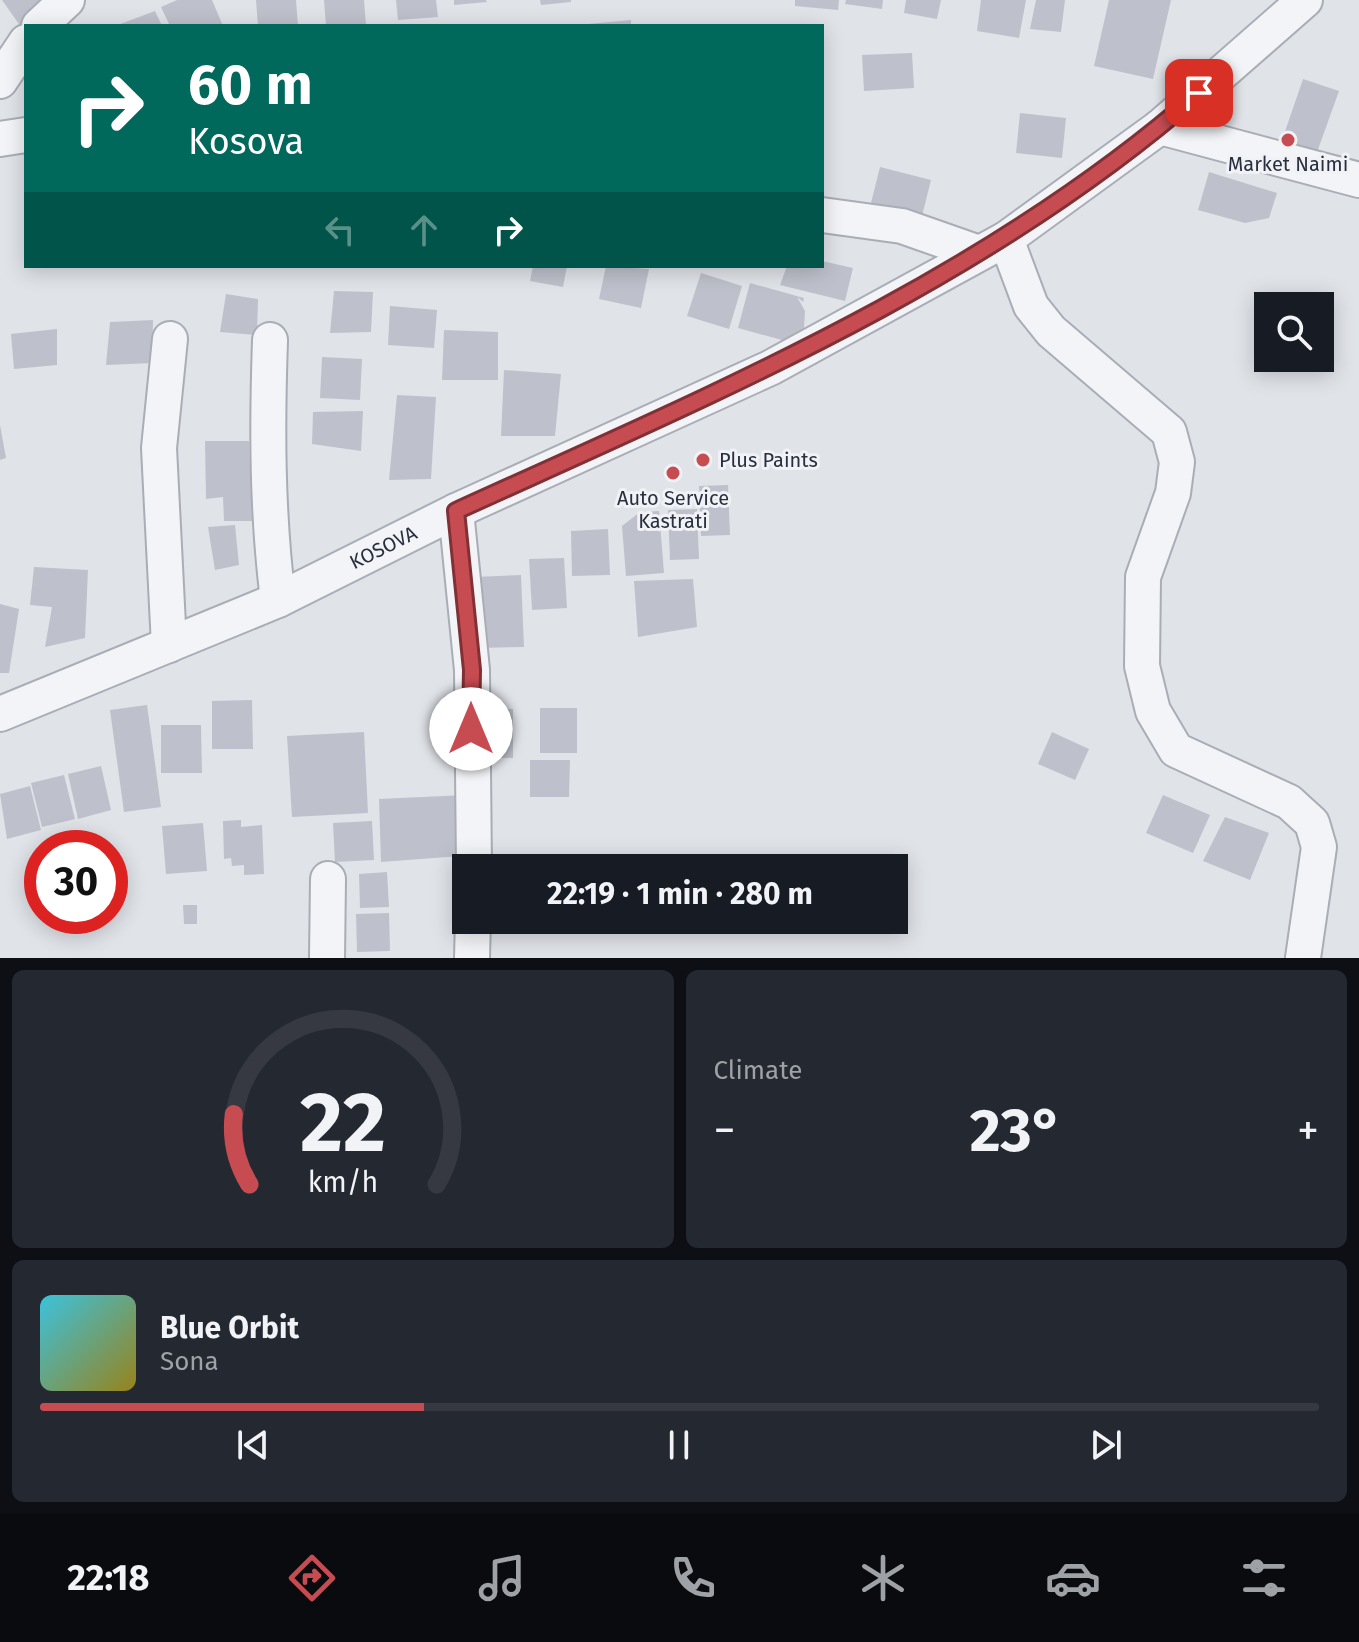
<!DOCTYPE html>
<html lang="en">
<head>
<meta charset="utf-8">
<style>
  :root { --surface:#171b24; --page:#242831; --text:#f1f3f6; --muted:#9ea1a6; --line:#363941; --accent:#c74c52 }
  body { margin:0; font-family:"Fira Sans",sans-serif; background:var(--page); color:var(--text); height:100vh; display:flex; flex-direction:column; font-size:30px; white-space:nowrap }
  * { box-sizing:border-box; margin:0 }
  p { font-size:26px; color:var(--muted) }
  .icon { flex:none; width:44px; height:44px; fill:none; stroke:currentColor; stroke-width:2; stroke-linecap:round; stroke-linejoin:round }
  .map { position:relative; height:958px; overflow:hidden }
  .side { display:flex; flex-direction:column; gap:12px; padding:12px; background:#0d0f14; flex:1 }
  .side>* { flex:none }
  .hud { position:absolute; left:24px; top:24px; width:800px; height:244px; border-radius:0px; box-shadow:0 4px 20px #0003; background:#00695c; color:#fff; overflow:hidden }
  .fabs { position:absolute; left:1254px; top:292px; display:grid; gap:16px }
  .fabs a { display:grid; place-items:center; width:80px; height:80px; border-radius:0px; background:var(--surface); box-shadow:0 4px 20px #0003; font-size:40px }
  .speed { position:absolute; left:24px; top:830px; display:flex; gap:16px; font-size:40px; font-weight:700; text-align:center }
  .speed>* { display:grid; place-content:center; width:104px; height:104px; border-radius:50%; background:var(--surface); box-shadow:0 4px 20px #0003; line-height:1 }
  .speed .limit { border:12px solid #d22; background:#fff; color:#111 }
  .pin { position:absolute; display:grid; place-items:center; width:68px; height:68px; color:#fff; margin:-34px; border-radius:16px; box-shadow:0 4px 12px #0006 }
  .me { position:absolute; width:88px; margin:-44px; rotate:0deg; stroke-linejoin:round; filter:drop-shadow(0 0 6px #0008) }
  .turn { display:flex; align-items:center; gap:28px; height:168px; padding:0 32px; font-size:36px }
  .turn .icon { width:104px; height:104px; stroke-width:2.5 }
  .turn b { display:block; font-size:56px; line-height:68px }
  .lanes { display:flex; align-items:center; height:76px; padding:0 32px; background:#0003; justify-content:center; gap:40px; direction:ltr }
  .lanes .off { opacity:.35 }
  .big { font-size:60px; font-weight:700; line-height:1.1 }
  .side .card { flex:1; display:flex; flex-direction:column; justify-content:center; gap:12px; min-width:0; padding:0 28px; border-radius:12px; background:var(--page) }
  .side .dial { align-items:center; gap:0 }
  .dial svg { height:208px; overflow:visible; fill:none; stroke:var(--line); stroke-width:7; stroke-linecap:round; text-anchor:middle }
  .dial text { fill:var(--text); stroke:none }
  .song { display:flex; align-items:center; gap:24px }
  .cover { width:96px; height:96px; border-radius:12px; background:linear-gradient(135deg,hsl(190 70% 55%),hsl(50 70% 35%)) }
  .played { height:8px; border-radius:4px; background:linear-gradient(90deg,var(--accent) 30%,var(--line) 30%) }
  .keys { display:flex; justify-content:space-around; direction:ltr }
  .heat { display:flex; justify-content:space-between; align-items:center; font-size:44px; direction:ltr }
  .side .tiles { flex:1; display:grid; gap:12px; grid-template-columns:1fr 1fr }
  .card:last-child { grid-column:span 2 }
  .trip { position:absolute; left:452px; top:854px; width:456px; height:80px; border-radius:0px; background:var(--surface); box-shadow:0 4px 20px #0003; font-weight:700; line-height:80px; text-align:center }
  .tab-bar { display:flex; height:128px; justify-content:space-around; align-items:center; background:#090b0e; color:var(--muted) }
  .tab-bar .icon { width:56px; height:56px }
  .tab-bar .selected { color:var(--accent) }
  .tab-bar b { font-size:36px; color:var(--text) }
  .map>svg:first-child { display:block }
  .building { fill:#bec1cb }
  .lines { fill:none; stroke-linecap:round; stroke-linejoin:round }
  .minor-casing { stroke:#a9adb5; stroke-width:38 }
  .minor { stroke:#f3f4f7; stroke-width:34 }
  .route-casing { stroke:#813135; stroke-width:20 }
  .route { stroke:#c74c52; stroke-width:14 }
  .poi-dot { fill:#c74c52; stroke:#f0f2f6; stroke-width:3 }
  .labels { text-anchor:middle; stroke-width:6; stroke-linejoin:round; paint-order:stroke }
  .poi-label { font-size:20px; fill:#2a2f3f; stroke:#f0f2f6 }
  .street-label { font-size:20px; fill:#2a2f3f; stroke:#f0f2f6 }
</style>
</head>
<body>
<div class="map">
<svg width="1359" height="958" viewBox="0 0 1359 958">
  <rect width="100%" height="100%" fill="#e0e3e8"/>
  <g class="building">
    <polygon points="2,0 51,0 26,34"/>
    <polygon points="177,0 212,0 223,26 170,26 161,7"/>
    <polygon points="256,0 296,0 298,26 258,26"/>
    <polygon points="324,0 364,0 366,26 326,26"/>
    <polygon points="396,0 436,0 438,17 398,20"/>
    <polygon points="454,0 486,0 487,2 454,5"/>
    <polygon points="540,0 571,0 571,2 541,5"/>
    <polygon points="795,0 839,0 838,10 795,6"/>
    <polygon points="846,0 883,0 882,9 845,4"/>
    <polygon points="906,0 941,0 937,19 904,13"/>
    <polygon points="981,0 1026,0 1019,38 977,31"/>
    <polygon points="1036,0 1065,0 1061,32 1030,29"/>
    <polygon points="1109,0 1171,0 1153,79 1094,66"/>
    <polygon points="155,11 162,26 115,26"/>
    <polygon points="631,20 631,26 588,26 588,24"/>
    <polygon points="912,53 914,88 864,91 862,55"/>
    <polygon points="1303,79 1339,91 1316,155 1281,143"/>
    <polygon points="1020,113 1066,118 1062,158 1016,153"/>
    <polygon points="880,167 931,180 922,216 871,203"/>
    <polygon points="1209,172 1277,193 1269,218 1245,223 1198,210"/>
    <polygon points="822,261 853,268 845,301 780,285 787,266 822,266"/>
    <polygon points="533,266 567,266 563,287 530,281"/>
    <polygon points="606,266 649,269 641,308 599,299"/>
    <polygon points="701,273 742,286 729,329 687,316"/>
    <polygon points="750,283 804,298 803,302 797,297 805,311 804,328 789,342 738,328"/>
    <polygon points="334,291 373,292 371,332 330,333"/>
    <polygon points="226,294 258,299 257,335 220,332"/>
    <polygon points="390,306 437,310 434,348 388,345"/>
    <polygon points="153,320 152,363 106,365 110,322"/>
    <polygon points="57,329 57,365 14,369 11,334"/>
    <polygon points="444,330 498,332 498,380 442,380"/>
    <polygon points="322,357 362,359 360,400 320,398"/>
    <polygon points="504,370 561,374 555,436 501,436"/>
    <polygon points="397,395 436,397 431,479 389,480"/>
    <polygon points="363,411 361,451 312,444 313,412"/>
    <polygon points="0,425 6,458 0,460"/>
    <polygon points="205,441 249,441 252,521 224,521 223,497 206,499"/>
    <polygon points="728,485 730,535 701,536 699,486"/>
    <polygon points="697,509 699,559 670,560 668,510"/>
    <polygon points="659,511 664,573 626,576 622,526 640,512"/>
    <polygon points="235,525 239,565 215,570 208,527"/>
    <polygon points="608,529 610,575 572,576 571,531"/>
    <polygon points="564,558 567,608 532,610 529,559"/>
    <polygon points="34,567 88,570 85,638 45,647 52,607 30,605"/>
    <polygon points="521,575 524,647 478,648 475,577"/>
    <polygon points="693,579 697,627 638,637 634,581"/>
    <polygon points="0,604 19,609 9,673 0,673"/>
    <polygon points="252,700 253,749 212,749 212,701"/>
    <polygon points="147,705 161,807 124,812 110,710"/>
    <rect x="540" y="708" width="37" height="45"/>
    <rect x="492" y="709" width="21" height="49"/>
    <polygon points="161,725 201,725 202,773 161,773"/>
    <polygon points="364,732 368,813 292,817 287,736"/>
    <polygon points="1052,732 1089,749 1075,780 1038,764"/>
    <polygon points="530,760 570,760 569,797 530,797"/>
    <polygon points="101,766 111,810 78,819 68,774"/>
    <polygon points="64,775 75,819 42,827 31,783"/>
    <polygon points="30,786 41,830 7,839 0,794"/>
    <polygon points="465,795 460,856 381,862 379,799"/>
    <polygon points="1163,795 1210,815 1193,853 1146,833"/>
    <polygon points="1225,817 1269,833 1250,880 1203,861"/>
    <polygon points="241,820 241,827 262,825 264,874 244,875 244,865 232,866 231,858 224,859 223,821"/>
    <polygon points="372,821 374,860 335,862 333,823"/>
    <polygon points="203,823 207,871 166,874 162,826"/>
    <polygon points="387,872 389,907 360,908 359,874"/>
    <polygon points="183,905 197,905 197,924 184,924"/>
    <polygon points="389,913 390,951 357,952 356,914"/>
  </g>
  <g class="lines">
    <g class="minor-casing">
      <g id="minor">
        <polyline points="39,26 67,0"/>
        <polyline points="0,81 26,42"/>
        <polyline points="1160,127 1359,180"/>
        <polyline points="0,139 26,135"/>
        <polyline points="822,215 902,226 979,253"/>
        <polyline points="1006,239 1031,306 1051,331 1169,432 1177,462 1173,493 1143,577 1142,666 1153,711 1176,750 1289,802 1312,823 1319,847 1303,958"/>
        <path d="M270 340C267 428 267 512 278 600"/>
        <polyline points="456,511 472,670 474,868"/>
        <polyline points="169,645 159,448 170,339"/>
        <path id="s1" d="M0 714 278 600 456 511 770 368 1006 239 1160 127 1305 0"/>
        <polyline points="327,958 328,879"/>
        <polyline points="472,958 473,920"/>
      </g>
    </g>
    <use href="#minor" class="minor"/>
  </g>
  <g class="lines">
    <g class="route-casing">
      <path id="route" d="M471 729 472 670 456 511C715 393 983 282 1199 93"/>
    </g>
    <use href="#route" class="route"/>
  </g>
  <g class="poi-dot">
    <circle cx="1288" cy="140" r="8"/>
    <circle cx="703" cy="460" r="8"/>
    <circle cx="673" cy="473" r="8"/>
  </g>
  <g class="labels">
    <g class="poi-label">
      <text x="1288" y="171">Market Naimi</text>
      <text x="719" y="467" text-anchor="start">Plus Paints</text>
      <text x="673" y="505">Auto Service<tspan x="673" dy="23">Kastrati</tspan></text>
    </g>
    <g class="street-label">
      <text dy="7" stroke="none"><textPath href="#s1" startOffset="418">KOSOVA</textPath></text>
    </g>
  </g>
</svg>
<div class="fabs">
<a><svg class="icon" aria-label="search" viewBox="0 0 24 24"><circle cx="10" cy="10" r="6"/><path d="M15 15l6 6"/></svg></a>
</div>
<div class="speed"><div class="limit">30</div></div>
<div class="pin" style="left:1199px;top:93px;background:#d93025"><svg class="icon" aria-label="arrive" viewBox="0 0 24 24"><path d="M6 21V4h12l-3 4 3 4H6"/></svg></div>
<svg class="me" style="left:471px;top:729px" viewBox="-20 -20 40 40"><circle r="19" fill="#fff"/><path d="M0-13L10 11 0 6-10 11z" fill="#c74c52"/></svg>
<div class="trip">22:19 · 1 min · 280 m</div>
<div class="hud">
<div class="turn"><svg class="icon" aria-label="right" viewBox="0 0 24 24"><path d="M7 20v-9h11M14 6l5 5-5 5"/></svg><div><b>60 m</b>Kosova</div></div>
<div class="lanes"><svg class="icon off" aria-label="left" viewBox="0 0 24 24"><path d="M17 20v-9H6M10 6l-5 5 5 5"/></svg><svg class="icon off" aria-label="ahead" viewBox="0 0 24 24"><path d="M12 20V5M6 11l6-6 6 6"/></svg><svg class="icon" aria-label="right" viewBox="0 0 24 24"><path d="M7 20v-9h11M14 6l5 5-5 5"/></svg></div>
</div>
</div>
<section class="side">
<div class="tiles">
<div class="card dial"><svg viewBox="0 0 100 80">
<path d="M14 69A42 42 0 1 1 86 69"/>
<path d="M14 69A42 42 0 0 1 8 42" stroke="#c74c52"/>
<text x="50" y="56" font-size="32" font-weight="700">22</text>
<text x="50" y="72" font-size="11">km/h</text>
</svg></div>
<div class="card"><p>Climate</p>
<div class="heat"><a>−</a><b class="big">23°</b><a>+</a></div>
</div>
<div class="card">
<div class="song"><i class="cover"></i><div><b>Blue Orbit</b><p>Sona</p></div></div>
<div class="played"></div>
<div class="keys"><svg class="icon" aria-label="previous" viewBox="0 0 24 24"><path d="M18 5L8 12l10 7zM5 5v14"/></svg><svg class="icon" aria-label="pause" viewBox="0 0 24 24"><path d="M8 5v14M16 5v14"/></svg><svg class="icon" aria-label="next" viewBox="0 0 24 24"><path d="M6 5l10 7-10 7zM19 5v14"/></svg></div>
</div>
</div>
</section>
<nav class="tab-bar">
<b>22:18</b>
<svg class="icon selected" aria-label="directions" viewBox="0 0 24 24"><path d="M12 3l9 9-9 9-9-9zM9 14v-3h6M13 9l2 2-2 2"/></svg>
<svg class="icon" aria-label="music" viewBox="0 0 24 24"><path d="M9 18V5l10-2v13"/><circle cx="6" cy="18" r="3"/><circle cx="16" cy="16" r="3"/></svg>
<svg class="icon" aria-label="phone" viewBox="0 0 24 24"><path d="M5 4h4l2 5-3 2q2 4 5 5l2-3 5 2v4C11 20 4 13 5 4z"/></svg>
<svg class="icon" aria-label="climate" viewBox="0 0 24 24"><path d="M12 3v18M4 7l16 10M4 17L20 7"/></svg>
<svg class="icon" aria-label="car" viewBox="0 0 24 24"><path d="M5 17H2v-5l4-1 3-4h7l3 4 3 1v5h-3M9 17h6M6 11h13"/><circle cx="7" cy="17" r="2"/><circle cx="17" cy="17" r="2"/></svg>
<svg class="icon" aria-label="filters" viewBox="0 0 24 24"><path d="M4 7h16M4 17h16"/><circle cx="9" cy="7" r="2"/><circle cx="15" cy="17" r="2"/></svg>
</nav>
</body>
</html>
